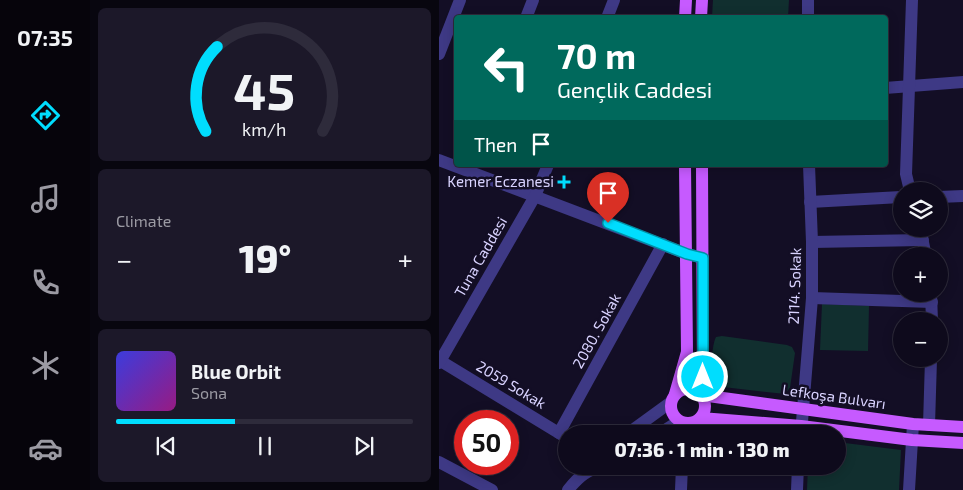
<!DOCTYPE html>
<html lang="en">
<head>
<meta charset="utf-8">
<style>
  :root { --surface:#0e0a1c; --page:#1c1829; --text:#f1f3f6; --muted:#9b9aa3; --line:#2e2b3b; --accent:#00ddfe }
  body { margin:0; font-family:"Exo 2",sans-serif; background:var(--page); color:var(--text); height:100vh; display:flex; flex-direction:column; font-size:19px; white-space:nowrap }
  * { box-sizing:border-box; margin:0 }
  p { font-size:16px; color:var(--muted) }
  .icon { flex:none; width:28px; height:28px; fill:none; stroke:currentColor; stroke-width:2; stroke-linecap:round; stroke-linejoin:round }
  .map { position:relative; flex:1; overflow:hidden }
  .sheet { display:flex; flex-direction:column; gap:8px; padding:8px; background:#08060f; width:349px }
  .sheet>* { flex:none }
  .guide { position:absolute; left:15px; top:15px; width:434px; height:152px; border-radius:5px; box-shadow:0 2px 12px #0003,0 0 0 1px var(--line); background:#00695c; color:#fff; overflow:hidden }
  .fabs { position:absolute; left:454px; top:182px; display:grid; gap:10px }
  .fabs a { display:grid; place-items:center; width:55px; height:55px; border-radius:50%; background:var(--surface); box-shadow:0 2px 12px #0003,0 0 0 1px var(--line); font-size:25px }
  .speed { position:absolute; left:15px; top:410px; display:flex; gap:10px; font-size:25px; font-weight:700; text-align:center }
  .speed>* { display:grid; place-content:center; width:65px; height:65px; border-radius:50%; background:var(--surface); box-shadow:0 2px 12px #0003,0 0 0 1px var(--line); line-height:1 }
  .speed .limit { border:8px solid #d22; background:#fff; color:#111 }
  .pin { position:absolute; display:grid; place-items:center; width:42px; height:42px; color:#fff; margin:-51px -21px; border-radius:50% 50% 50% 0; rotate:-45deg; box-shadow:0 0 5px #0007 }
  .pin .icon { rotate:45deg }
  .me { position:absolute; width:55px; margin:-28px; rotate:0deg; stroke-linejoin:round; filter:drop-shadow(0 0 4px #0008) }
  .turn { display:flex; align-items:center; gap:18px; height:105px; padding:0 20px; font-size:22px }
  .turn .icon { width:65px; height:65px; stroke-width:2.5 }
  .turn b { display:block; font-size:35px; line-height:42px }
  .then { display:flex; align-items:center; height:48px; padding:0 20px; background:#0003; gap:10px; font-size:19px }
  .big { font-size:38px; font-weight:800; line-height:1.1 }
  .sheet .tile { flex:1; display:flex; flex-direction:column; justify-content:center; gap:8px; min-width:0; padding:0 18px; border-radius:8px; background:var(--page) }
  .sheet .dial { align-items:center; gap:0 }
  .dial svg { height:130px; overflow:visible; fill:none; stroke:var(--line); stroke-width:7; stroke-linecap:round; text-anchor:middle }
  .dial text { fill:var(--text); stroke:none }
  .song { display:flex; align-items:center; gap:15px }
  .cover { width:60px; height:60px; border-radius:8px; background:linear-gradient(135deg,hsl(240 70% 55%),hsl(310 70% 35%)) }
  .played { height:5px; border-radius:2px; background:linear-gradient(90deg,var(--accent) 40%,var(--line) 40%) }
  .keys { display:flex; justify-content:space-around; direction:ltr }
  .heat { display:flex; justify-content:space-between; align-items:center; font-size:28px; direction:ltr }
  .trip { position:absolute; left:119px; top:425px; width:288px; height:50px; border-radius:25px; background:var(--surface); box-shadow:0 2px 12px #0003,0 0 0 1px var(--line); font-weight:800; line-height:50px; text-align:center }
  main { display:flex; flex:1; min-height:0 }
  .dock { display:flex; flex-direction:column; width:90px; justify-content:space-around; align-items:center; background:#06040b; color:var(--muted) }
  .dock .icon { width:35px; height:35px }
  .dock .selected { color:var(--accent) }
  .dock b { font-size:22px; color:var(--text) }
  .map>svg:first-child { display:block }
  .green { fill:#112f2f }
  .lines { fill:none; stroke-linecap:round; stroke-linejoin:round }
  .minor { stroke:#3e3985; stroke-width:12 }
  .major { stroke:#c65aff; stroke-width:12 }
  .route-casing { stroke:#0090a5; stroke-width:12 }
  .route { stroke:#00ddfe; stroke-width:9 }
  .poi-dot { fill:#00ddfe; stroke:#130e25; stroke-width:2 }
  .labels { text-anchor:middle; stroke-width:5; stroke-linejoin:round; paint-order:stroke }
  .poi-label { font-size:15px; fill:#d9d3ff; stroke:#130e25; text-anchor:end }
  .street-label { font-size:15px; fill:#d9d3ff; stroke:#130e25 }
</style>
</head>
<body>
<main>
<nav class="dock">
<b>07:35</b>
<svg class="icon selected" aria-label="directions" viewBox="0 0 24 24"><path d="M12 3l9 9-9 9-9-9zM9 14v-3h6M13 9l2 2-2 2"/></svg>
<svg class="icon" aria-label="music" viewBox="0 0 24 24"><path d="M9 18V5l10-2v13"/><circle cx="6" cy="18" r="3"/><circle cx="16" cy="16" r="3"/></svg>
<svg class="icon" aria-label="phone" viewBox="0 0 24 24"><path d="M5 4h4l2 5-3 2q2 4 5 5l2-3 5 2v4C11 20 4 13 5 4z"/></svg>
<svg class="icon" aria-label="climate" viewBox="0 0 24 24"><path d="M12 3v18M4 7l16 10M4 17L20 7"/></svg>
<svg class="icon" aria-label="car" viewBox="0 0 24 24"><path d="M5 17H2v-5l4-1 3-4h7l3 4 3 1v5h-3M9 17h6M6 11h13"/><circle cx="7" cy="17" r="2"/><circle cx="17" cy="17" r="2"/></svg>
</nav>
<section class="sheet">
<div class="tile dial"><svg viewBox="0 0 100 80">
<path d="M14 69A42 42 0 1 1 86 69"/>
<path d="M14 69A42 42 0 0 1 21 17" stroke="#00ddfe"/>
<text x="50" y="56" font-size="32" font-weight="700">45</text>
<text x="50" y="72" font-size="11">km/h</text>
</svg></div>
<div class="tile"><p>Climate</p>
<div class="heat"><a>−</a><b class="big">19°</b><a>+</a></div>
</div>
<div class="tile">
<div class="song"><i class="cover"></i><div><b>Blue Orbit</b><p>Sona</p></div></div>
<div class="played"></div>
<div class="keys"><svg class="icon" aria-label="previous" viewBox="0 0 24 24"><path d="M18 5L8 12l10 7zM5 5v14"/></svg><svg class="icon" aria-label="pause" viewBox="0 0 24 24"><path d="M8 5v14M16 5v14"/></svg><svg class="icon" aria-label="next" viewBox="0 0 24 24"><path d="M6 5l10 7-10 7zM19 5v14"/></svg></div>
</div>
</section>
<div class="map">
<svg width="525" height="490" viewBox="0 0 525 490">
  <rect width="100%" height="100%" fill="#130e25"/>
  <g class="green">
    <polygon points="274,0 350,0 349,17 273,17"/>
    <polygon points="383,304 430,306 429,351 381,350"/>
    <path d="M283 336 348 345 353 347 356 353 351 388 346 394 284 387C280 385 276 383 274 379 271 371 273 344 277 337Z"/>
    <polygon points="398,442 462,450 460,490 368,490 369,466 398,466"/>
  </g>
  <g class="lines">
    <g class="minor">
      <polyline points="369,0 369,18"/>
      <polyline points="87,18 94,0"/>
      <polyline points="168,18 175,0"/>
      <polyline points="0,54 21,0"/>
      <polyline points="446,88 525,82"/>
      <polyline points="0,160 248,254 264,258"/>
      <polyline points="471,191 467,174 473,0"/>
      <polyline points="500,197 525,196"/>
      <polyline points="371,202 462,197"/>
      <polyline points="481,229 487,256"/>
      <polyline points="373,242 484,240"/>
      <polyline points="492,294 493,321"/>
      <polyline points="373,298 493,302"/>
      <polyline points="0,360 128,438"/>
      <polyline points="0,363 96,196 109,165"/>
      <polyline points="490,425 492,359"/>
      <polyline points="120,433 224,244"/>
      <polyline points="188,434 232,402"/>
      <polyline points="220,434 240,421"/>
      <polyline points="245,434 245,423"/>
      <polyline points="362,434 373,298 373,242 370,165"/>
      <polyline points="0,462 53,490"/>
      <path d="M129 490C141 475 148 470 166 466"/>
      <polyline points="242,490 243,466"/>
      <polyline points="358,490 359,466"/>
      <polyline points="470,490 474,424"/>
    </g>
    <g class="major">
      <polyline points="246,18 247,0"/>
      <polyline points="262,18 263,0"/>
      <circle cx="249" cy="406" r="17"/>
      <polyline points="260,392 264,377 263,165"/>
      <polyline points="236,394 248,352 246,165"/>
      <polyline points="262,395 474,424 525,427"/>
      <polyline points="262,418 362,426 473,440 525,443"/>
    </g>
  </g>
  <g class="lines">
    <g class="route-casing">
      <polyline id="route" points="169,223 248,254 264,258 264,377"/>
    </g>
    <use href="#route" class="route"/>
  </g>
  <path class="poi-dot" d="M122.5 174.5h5v5h5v5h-5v5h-5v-5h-5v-5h5z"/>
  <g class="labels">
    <g class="poi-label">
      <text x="115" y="187">Kemer Eczanesi</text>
    </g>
    <g class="street-label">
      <text transform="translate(42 257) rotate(-60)" y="5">Tuna Caddesi</text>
      <text transform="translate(356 286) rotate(-88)" y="5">2114. Sokak</text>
      <text transform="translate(158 331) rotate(-61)" y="5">2080. Sokak</text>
      <text transform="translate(72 385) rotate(31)" y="5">2059 Sokak</text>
      <text transform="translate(395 397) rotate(8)" y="5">Lefkoşa Bulvarı</text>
    </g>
  </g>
</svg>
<div class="fabs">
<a><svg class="icon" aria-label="layers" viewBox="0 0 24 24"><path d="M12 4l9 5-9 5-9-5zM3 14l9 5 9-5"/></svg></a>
<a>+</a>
<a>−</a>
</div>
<div class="speed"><div class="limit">50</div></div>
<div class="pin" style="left:169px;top:223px;background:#d93025"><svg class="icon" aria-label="arrive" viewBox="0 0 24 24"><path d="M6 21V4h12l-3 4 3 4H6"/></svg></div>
<svg class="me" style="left:264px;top:377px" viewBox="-20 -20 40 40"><circle r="17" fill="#00ddfe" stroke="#fff" stroke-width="3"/><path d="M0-11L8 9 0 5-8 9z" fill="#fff"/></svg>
<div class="trip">07:36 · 1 min · 130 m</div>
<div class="guide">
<div class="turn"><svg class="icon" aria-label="left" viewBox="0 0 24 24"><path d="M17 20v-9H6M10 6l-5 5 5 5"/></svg><div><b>70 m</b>Gençlik Caddesi</div></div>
<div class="then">Then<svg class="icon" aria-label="arrive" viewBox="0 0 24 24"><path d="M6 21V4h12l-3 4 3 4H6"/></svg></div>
</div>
</div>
</main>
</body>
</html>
